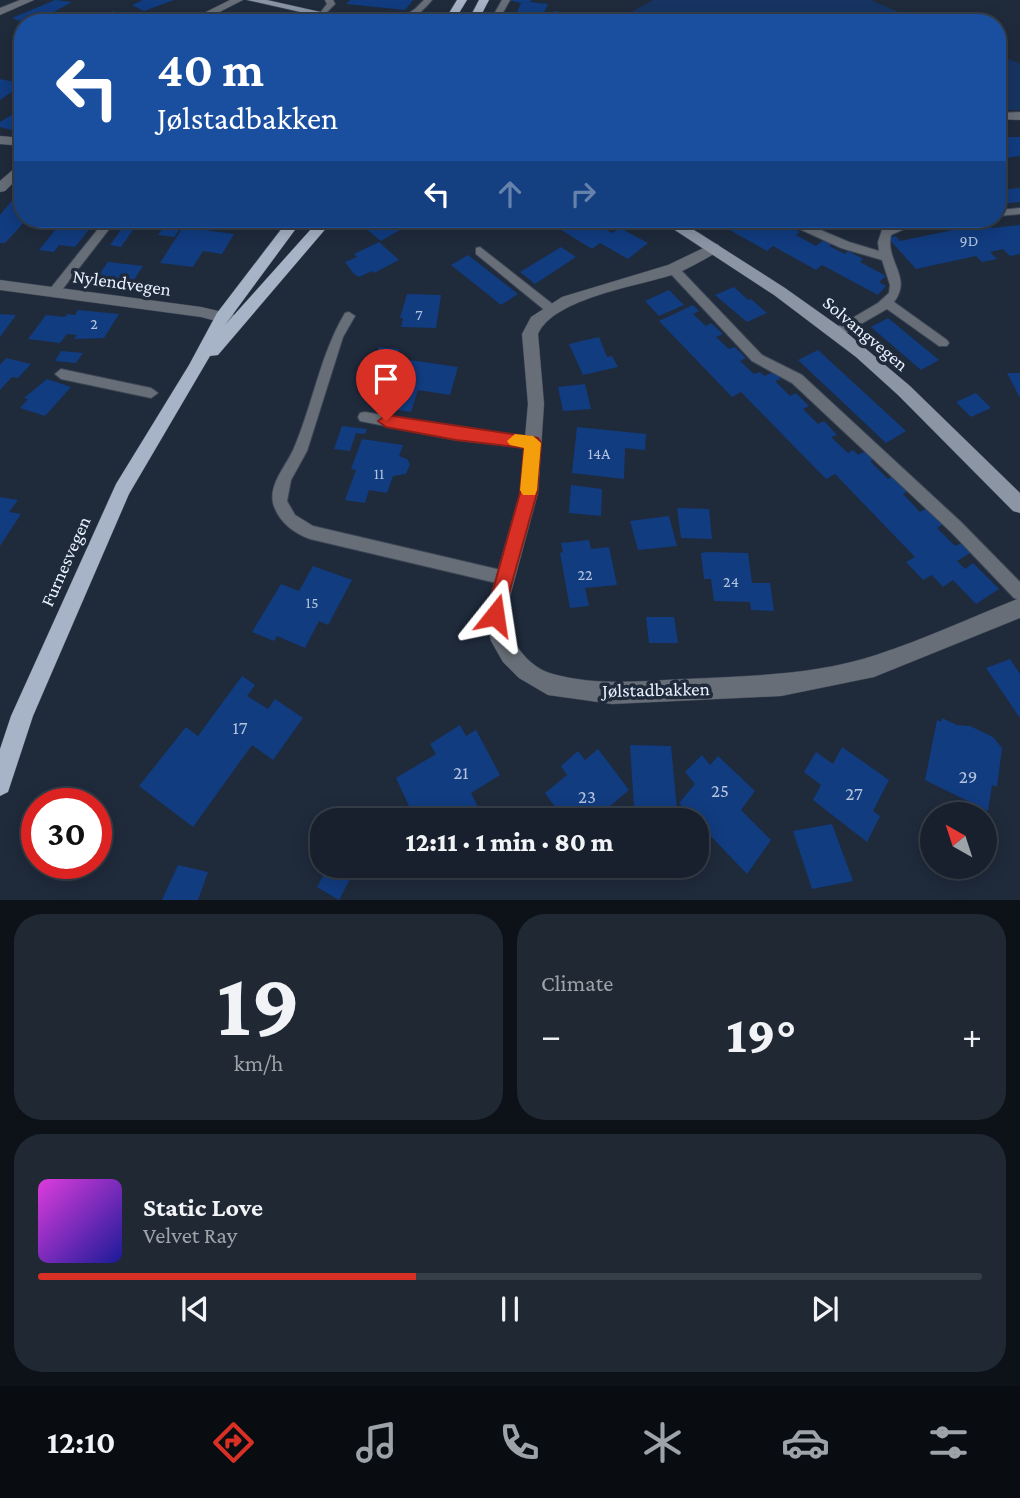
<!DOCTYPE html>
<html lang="en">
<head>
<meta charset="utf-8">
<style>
  :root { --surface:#17202c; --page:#202834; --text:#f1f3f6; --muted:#9ea3a9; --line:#363e48; --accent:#d93025 }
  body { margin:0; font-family:"Crimson Pro",serif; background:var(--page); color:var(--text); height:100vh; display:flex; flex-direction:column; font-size:26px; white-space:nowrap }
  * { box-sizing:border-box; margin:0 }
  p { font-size:23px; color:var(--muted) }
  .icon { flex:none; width:38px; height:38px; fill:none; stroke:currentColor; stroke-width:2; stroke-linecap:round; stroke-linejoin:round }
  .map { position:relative; height:900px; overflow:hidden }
  .details { display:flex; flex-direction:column; gap:14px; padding:14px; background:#0d1218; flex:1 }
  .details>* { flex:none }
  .banner { position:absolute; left:14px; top:14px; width:992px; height:214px; border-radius:28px; box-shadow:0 4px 18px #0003,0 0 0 2px var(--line); background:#1a4fa0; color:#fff; overflow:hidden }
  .needle { width:46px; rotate:321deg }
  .fabs { position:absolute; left:920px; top:802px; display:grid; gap:14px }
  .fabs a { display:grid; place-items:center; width:77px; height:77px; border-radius:50%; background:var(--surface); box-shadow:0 4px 18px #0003,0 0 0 2px var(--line); font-size:35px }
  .speed { position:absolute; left:21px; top:788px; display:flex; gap:14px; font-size:35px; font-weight:700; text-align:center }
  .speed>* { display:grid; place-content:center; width:91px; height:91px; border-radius:50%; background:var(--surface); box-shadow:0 4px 18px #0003,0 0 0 2px var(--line); line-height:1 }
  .speed .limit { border:10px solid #d22; background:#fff; color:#111 }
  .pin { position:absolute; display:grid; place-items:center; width:60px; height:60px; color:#fff; margin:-72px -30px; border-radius:50% 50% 50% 0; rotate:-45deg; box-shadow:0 0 7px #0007 }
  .pin .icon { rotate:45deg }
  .me { position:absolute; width:77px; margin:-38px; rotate:15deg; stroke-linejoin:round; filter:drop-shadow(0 0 5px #0008) }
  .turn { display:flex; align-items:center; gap:24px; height:147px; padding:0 28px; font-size:32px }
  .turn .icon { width:91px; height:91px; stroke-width:2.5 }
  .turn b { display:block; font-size:49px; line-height:60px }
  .lanes { display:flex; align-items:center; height:66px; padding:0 28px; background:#0003; justify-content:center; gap:35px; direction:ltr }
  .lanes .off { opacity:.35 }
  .big { font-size:52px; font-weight:800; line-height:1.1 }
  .details .widget { flex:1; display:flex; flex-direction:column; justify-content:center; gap:10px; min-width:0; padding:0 24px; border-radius:28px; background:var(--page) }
  .details .dial { align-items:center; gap:0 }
  .dial b { font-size:91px; line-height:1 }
  .song { display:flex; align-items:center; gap:21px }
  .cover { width:84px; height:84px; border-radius:10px; background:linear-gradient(135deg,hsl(300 70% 55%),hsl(240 70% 35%)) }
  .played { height:7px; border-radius:4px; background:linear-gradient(90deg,var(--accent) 40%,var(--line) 40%) }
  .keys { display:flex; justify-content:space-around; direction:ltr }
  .heat { display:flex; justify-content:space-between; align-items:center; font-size:38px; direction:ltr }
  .details .tiles { flex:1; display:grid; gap:14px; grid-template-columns:1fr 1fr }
  .widget:last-child { grid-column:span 2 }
  .trip { position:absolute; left:310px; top:808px; width:399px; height:70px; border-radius:28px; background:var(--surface); box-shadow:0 4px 18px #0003,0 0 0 2px var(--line); font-weight:800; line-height:70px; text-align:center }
  .menu { display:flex; height:112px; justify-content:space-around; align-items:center; background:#090d12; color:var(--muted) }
  .menu .icon { width:49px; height:49px }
  .menu .active { color:var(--accent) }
  .menu b { font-size:32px; color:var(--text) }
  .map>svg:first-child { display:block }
  .green { fill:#173462 }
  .building { fill:#113c80 }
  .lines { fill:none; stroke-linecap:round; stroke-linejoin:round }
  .lane-casing { stroke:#3b4656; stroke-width:2 }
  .street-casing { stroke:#3b4656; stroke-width:1 }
  .secondary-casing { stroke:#3b4656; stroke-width:1 }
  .primary-casing { stroke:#3b4656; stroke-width:1 }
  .lane { fill:#686e77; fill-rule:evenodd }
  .street { fill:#686e77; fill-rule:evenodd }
  .secondary { fill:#8b95a4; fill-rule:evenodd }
  .primary { fill:#a7b3c6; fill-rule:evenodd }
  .route { fill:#d93025; stroke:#8d1f18; stroke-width:2 }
  .slow { fill:#f59e0b }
  .labels { text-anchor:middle; stroke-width:7; stroke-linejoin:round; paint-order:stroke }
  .number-label { font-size:16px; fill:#b4c4de }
  .street-label { font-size:19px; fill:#eaf2fe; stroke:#1f2a3b }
  .near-number-label { font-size:19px; fill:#b4c4de }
</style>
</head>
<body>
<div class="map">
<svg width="1020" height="900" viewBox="0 0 1020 900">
  <rect width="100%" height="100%" fill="#1f2a3b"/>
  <g class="green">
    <polygon points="653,0 871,0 924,23 611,23"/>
    <polygon points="998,54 1020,64 1020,110 998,110"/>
  </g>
  <g class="building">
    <polygon points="55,0 72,2 41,19 27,18 19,21 12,18"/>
    <polygon points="143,0 174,0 144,11 132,5"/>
    <polygon points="350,0 413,0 405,10 346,4"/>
    <polygon points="508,0 531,0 530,2 548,4 539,23 512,23 521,3"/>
    <polygon points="113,11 117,14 110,17 121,23 97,23 101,21 96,19"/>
    <polygon points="554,11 573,14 570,23 549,23"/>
    <polygon points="0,79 10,81 22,85 0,100"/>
    <polygon points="23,108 23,126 16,131 0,127 0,122"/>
    <polygon points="998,137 1020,137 1020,156 998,159"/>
    <polygon points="1020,188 1020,202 998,204 998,190"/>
    <polygon points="14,198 23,199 23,219 27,219 5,243 0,243 0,215"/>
    <polygon points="64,219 90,219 84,226 91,227 75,247 59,245 54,252 39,250"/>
    <polygon points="129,219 160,220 152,230 135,227 121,247 110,245"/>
    <polygon points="170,219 186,221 174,237 158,235"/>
    <polygon points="383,219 400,230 381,241 365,228"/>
    <polygon points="429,219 462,219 446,230"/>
    <polygon points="526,219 587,219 612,233 620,228 648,243 628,259 600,243 592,249 545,220 537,226"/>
    <polygon points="710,219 769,219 782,228 786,225 800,232 796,235 816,246 825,239 832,243 829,246 845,254 848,251 863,259 860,262 886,276 879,282 886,286 878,295 822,265 816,270 773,246 767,251"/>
    <polygon points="987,223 992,228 1020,225 1020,254 1010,256 1003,249 990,252 997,259 982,262 976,256 916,269 888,238 896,236 900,241"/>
    <polygon points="183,227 234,234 222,254 203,251 193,267 160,263"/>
    <polygon points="379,242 399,260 374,273 372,271 359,277 354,274 345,262 357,257 354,254"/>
    <polygon points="561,247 576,257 535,284 520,272"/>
    <polygon points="468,255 518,294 501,305 451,265"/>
    <polygon points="108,262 143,266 130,286 94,281"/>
    <polygon points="734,287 748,300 751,299 767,313 747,322 715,295"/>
    <polygon points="669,290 684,305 659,316 645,301"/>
    <polygon points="407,294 441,295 436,328 401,327 403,318 400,318"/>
    <polygon points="693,305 699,311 693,314 706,326 711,323 723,334 716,337 729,349 735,347 746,358 740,361 754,374 760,372 764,376 774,372 781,379 775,381 790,396 796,393 809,406 803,409 818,424 824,421 837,435 831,437 848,453 853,450 858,455 868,450 877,459 870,461 888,479 894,475 910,490 903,494 920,512 927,508 943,524 937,528 955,546 962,543 972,552 957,561 965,569 973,563 999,589 976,604 953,580 943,587 932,575 923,580 906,562 915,557 835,474 826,479 741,392 732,397 659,321"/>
    <polygon points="78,310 119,314 104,338 74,339 77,335 67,334 60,343 28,339 46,315 65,317 67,314 75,315"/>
    <polygon points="0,314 16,315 0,337"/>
    <polygon points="888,318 939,360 921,370 871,327"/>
    <polygon points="599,337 607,357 612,356 618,367 583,375 569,344"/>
    <polygon points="379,347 399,349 396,358 458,367 450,395 418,390 411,412 373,406 388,368 371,366"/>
    <polygon points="818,350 906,431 886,443 798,360"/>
    <polygon points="61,351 83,353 76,363 55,361"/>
    <polygon points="6,358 31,364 18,378 12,377 0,390 0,365"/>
    <polygon points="1007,373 1020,373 1020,398"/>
    <polygon points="47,379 71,387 45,416 20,408 28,399 24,398"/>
    <polygon points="585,384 591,409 563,411 558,387"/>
    <polygon points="976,393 991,408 971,417 956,402"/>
    <polygon points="342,426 367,429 365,434 356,433 350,451 334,449"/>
    <polygon points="577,427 646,434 645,450 625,448 624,479 572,473"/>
    <polygon points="362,439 403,445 399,456 407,459 410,464 406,474 393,476 387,493 369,490 365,503 345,500 356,470 351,469"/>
    <polygon points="571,485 602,489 601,516 569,513"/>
    <polygon points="0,497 18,500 9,512 21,514 0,546"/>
    <polygon points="677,508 709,509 712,539 681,538"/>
    <polygon points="669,516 677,546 638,550 630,521"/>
    <polygon points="589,540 591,549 609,547 617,585 585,588 589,606 570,608 560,553 563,552 561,543"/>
    <polygon points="708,552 748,553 752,583 770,583 774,611 751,610 750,602 714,601 711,579 704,579 701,553"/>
    <polygon points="313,566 352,580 328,625 319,621 305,648 277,636 274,641 252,632 281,584 299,591"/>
    <polygon points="646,617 674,617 678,643 649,643"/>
    <polygon points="1010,659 1020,674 1020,718 986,668"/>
    <polygon points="242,676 255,685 247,696 268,709 275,699 303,718 273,760 252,745 193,827 139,786 186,727 198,736"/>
    <polygon points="942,718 957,725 970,726 993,737 1002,748 997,787 992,785 988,811 925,780 937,720 941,722"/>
    <polygon points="460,725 466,736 476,730 500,775 471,793 485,821 433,821 430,815 416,821 396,778 436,754 430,744"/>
    <polygon points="630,745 671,746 677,809 634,808"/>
    <polygon points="842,747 889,780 873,811 880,816 867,842 813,800 821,785 804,772 816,752 833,764"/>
    <polygon points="598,749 629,790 603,812 610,821 565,821 545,793 567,775 561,766 578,751 585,760"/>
    <polygon points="702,755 710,765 718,756 755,791 741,810 771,840 747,874 679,803 695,784 685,772"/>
    <polygon points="832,824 853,881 812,889 793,831"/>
    <polygon points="178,865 208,872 198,900 162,900"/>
    <polygon points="329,866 357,866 339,900 317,887"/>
  </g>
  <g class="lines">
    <g class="lane-casing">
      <g id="lane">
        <polygon points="325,0 333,0 335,4 324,15 320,13 327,4"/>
        <path d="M424 0H432C421 13 410 23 393 23L415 9Z"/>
        <polygon points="502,0 510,0 497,23 489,23"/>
        <polygon points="1020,208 1020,214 998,216 998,210"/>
        <polygon points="106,219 117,219 58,295 50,295 50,289"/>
        <path d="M781 219H795L849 242 879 251 878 242 882 230C906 220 928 219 953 219L948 223 904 229 891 235C885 262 913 277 894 302L947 340 949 343 947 346H939L887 309 840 336H832L830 333 832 330 878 303 889 293 890 285 882 260 841 248 782 221Z"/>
        <polygon points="480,247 555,306 557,309 555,312 547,312 476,254 476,248"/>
        <polygon points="673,265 677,266 762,355 802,375 961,522 1020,582 1020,600 1014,598 951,532 792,383 752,361 669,272 667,269"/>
        <path d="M349 312 355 316 343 337 307 451 291 480 287 501 295 515 313 526 505 571 511 573 513 578 511 583 505 585 310 539C293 533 278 521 273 503 269 483 287 465 294 448 313 404 320 355 345 313Z"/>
        <polygon points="61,369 151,388 158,393 151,398 61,379 55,374"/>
        <polygon points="365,412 456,428 533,437 538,439 540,443 538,447 533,449 456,440 360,421 358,417 360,413"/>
      </g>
    </g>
    <g class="street-casing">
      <g id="street">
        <polygon points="20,0 34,0 0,15 0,8"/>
        <polygon points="230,0 243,0 198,23 184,23"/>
        <polygon points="1020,112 1020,120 998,119 998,113"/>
        <polygon points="0,136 23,138 23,146 0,144"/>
        <polygon points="23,161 23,173 5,191 0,192 0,181"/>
        <path d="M714 243 719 245V251C705 259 690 268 675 274 639 286 554 298 538 334L544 404 538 493 505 615C509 640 527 667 553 674 596 686 642 681 686 679 749 676 815 675 876 655 925 639 972 617 1020 598V618L874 677 781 696 612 704 548 695 519 678 503 662 491 641 485 615 520 493 528 404 522 334 531 317 562 297 668 265Z"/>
        <polygon points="0,280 201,307 244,317 247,321 239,327 201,317 0,290"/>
      </g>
    </g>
    <g class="secondary-casing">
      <g id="secondary">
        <polygon points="247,0 267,0 370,23 349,23"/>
        <polygon points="658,219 675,219 699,233 785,288 840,327 910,386 1020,493 1020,513 1013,511 898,395 856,357 774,295"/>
      </g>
    </g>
    <g class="primary-casing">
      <g id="primary">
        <polygon points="457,0 467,0 453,23 443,23"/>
        <polygon points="479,0 489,0 477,23 467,23"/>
        <polygon points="289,219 303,219 225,325 320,219 334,219 218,355 210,356 129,494 33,716 8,792 0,796 0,749 11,716 116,484 189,365 217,313"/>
      </g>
    </g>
    <use href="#lane" class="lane"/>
    <use href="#street" class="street"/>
    <use href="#secondary" class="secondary"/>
    <use href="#primary" class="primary"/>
  </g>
  <polygon class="route" points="386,415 538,438 541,443 537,493 501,622 495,624 488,622 486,615 520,493 524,448 456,440 386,427 378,421"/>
  <polygon class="slow" points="515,434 533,436 541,443 537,490 535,495 523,495 520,490 524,448 510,445 507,441"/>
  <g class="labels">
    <g class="number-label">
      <text x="969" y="246">9D</text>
      <text x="419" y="320">7</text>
      <text x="94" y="329">2</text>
      <text x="599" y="459">14A</text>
      <text x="379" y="479">11</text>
      <text x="585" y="580">22</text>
      <text x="731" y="587">24</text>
      <text x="312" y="608">15</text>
    </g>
    <g class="street-label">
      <text transform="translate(122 282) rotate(8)" y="7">Nylendvegen</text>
      <text transform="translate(866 333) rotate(40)" y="7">Solvangvegen</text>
      <text transform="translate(65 561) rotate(-66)" y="7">Furnesvegen</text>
      <text transform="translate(656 689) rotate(-1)" y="7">Jølstadbakken</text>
    </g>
    <g class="near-number-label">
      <text x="240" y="734">17</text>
      <text x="461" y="779">21</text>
      <text x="968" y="783">29</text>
      <text x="720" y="797">25</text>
      <text x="854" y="800">27</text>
      <text x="587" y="803">23</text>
    </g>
  </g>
</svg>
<div class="fabs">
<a><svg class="needle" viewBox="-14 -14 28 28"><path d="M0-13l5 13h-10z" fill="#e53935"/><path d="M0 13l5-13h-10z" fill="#9ea3a9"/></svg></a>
</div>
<div class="speed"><div class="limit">30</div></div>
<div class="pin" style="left:386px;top:421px;background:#d93025"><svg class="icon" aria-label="arrive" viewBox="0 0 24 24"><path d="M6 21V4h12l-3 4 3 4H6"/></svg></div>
<svg class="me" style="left:495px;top:615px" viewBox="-20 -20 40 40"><path d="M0-17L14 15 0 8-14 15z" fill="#d93025" stroke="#fff" stroke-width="4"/></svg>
<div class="trip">12:11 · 1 min · 80 m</div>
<div class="banner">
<div class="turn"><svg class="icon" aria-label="left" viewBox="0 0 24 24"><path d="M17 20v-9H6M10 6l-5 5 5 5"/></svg><div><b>40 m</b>Jølstadbakken</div></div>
<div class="lanes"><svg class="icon" aria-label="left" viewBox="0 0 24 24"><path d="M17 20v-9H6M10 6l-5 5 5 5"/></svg><svg class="icon off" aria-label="ahead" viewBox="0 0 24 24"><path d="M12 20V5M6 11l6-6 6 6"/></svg><svg class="icon off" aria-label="right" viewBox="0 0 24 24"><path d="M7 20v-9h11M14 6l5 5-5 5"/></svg></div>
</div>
</div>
<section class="details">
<div class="tiles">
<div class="widget dial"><b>19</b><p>km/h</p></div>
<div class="widget"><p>Climate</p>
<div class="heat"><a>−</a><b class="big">19°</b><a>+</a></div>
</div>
<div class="widget">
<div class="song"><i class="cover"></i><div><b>Static Love</b><p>Velvet Ray</p></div></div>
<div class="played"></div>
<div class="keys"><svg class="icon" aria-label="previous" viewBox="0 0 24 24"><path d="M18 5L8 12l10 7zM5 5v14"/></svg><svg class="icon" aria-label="pause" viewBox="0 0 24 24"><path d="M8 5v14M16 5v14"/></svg><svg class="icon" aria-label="next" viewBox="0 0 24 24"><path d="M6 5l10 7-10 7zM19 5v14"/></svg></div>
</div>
</div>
</section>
<nav class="menu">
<b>12:10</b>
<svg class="icon active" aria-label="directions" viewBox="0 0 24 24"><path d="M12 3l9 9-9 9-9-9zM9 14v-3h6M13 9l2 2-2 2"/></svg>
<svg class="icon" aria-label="music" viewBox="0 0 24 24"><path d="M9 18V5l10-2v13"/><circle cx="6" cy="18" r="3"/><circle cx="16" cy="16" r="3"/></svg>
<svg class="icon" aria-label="phone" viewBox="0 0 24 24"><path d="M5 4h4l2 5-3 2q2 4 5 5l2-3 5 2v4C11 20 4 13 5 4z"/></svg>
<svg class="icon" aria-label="climate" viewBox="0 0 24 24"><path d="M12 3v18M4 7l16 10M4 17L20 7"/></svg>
<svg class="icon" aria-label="car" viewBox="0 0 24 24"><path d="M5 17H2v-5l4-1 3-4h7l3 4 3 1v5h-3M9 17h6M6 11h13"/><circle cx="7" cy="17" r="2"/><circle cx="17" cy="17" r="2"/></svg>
<svg class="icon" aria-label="filters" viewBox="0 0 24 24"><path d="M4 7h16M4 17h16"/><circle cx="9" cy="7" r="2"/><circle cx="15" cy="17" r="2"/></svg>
</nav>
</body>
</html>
